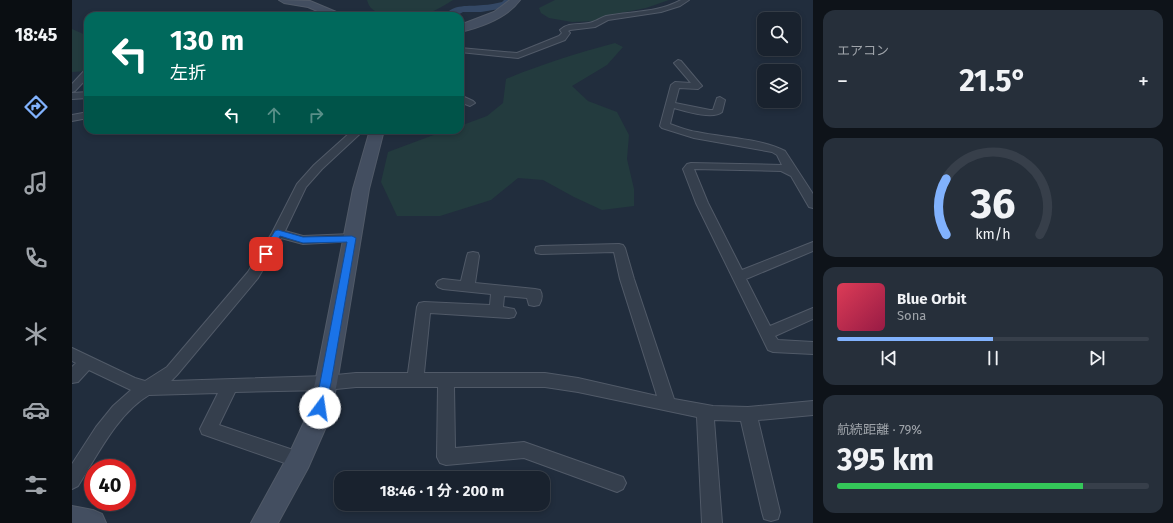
<!DOCTYPE html>
<html lang="ja">
<head>
<meta charset="utf-8">
<style>
  :root { --surface:#19222e; --page:#262f3a; --text:#f1f3f6; --muted:#9fa4aa; --line:#373f4a; --accent:#81b2fd }
  body { margin:0; font-family:"Fira Sans","Noto Sans JP",sans-serif; background:var(--page); color:var(--text); height:100vh; display:flex; flex-direction:column; font-size:15px; white-space:nowrap }
  * { box-sizing:border-box; margin:0 }
  p { font-size:13px; color:var(--muted) }
  .icon { flex:none; width:22px; height:22px; fill:none; stroke:currentColor; stroke-width:2; stroke-linecap:round; stroke-linejoin:round }
  .map { position:relative; flex:1; overflow:hidden }
  .details { display:flex; flex-direction:column; gap:10px; padding:10px; background:#0e1319; width:360px }
  .details>* { flex:none }
  .banner { position:absolute; left:12px; top:12px; width:380px; height:122px; border-radius:12px; box-shadow:0 2px 6px #0003,0 0 0 1px var(--line); background:#00695c; color:#fff; overflow:hidden }
  .buttons { position:absolute; left:685px; top:12px; display:grid; gap:8px }
  .buttons a { display:grid; place-items:center; width:44px; height:44px; border-radius:8px; background:var(--surface); box-shadow:0 2px 6px #0003,0 0 0 1px var(--line); font-size:20px }
  .speed { position:absolute; left:12px; top:459px; display:flex; gap:8px; font-size:20px; font-weight:700; text-align:center }
  .speed>* { display:grid; place-content:center; width:52px; height:52px; border-radius:50%; background:var(--surface); box-shadow:0 2px 6px #0003,0 0 0 1px var(--line); line-height:1 }
  .speed .limit { border:6px solid #d22; background:#fff; color:#111 }
  .pin { position:absolute; display:grid; place-items:center; width:34px; height:34px; color:#fff; margin:-17px; border-radius:8px; box-shadow:0 2px 6px #0006 }
  .me { position:absolute; width:44px; margin:-22px; rotate:14deg; stroke-linejoin:round; filter:drop-shadow(0 0 3px #0008) }
  .turn { display:flex; align-items:center; gap:14px; height:84px; padding:0 20px; font-size:18px }
  .turn .icon { width:52px; height:52px; stroke-width:2.5 }
  .turn b { display:block; font-size:28px; line-height:34px }
  .lanes { display:flex; align-items:center; height:38px; padding:0 20px; background:#0003; justify-content:center; gap:20px; direction:ltr }
  .lanes .off { opacity:.35 }
  .big { font-size:30px; font-weight:700; line-height:1.1 }
  .details .widget { flex:1; display:flex; flex-direction:column; justify-content:center; gap:6px; min-width:0; padding:0 14px; border-radius:12px; background:var(--page) }
  .details .dial { align-items:center; gap:0 }
  .dial svg { height:104px; overflow:visible; fill:none; stroke:var(--line); stroke-width:7; stroke-linecap:round; text-anchor:middle }
  .dial text { fill:var(--text); stroke:none }
  .song { display:flex; align-items:center; gap:12px }
  .cover { width:48px; height:48px; border-radius:6px; background:linear-gradient(135deg,hsl(350 70% 55%),hsl(340 70% 35%)) }
  .played { height:4px; border-radius:2px; background:linear-gradient(90deg,var(--accent) 50%,var(--line) 50%) }
  .keys { display:flex; justify-content:space-around; direction:ltr }
  .heat { display:flex; justify-content:space-between; align-items:center; font-size:22px; direction:ltr }
  .charge { height:6px; border-radius:3px; background:linear-gradient(90deg,#34c759 79%,var(--line) 0) }
  .trip { position:absolute; left:262px; top:471px; width:216px; height:40px; border-radius:12px; background:var(--surface); box-shadow:0 2px 6px #0003,0 0 0 1px var(--line); font-weight:700; line-height:40px; text-align:center }
  main { display:flex; flex:1; min-height:0 }
  .tabs { display:flex; flex-direction:column; width:72px; justify-content:space-around; align-items:center; background:#0a0e12; color:var(--muted) }
  .tabs .icon { width:28px; height:28px }
  .tabs .active { color:var(--accent) }
  .tabs b { font-size:18px; color:var(--text) }
  .map>svg:first-child { display:block }
  .green { fill:#233b3e }
  .lines { fill:none; stroke-linecap:round; stroke-linejoin:round }
  .river { fill:#344865; fill-rule:evenodd }
  .street-casing { stroke:#515a68; stroke-width:2 }
  .secondary-casing { stroke:#515a68; stroke-width:2 }
  .street { fill:#353f4d; fill-rule:evenodd }
  .secondary { fill:#434e60; fill-rule:evenodd }
  .route { fill:#1a73e8; stroke:#114b97 }
</style>
</head>
<body>
<main>
<nav class="tabs">
<b>18:45</b>
<svg class="icon active" aria-label="directions" viewBox="0 0 24 24"><path d="M12 3l9 9-9 9-9-9zM9 14v-3h6M13 9l2 2-2 2"/></svg>
<svg class="icon" aria-label="music" viewBox="0 0 24 24"><path d="M9 18V5l10-2v13"/><circle cx="6" cy="18" r="3"/><circle cx="16" cy="16" r="3"/></svg>
<svg class="icon" aria-label="phone" viewBox="0 0 24 24"><path d="M5 4h4l2 5-3 2q2 4 5 5l2-3 5 2v4C11 20 4 13 5 4z"/></svg>
<svg class="icon" aria-label="climate" viewBox="0 0 24 24"><path d="M12 3v18M4 7l16 10M4 17L20 7"/></svg>
<svg class="icon" aria-label="car" viewBox="0 0 24 24"><path d="M5 17H2v-5l4-1 3-4h7l3 4 3 1v5h-3M9 17h6M6 11h13"/><circle cx="7" cy="17" r="2"/><circle cx="17" cy="17" r="2"/></svg>
<svg class="icon" aria-label="filters" viewBox="0 0 24 24"><path d="M4 7h16M4 17h16"/><circle cx="9" cy="7" r="2"/><circle cx="15" cy="17" r="2"/></svg>
</nav>
<div class="map">
<svg width="741" height="523" viewBox="0 0 741 523">
  <rect width="100%" height="100%" fill="#212d3d"/>
  <g class="green">
    <path d="M295 0H381C373 5 365 10 356 13 343 18 310 19 299 8 297 6 296 3 295 0Z"/>
    <polygon points="483,0 597,0 574,8 533,16 526,21 500,22 477,18 469,13 467,8"/>
    <polygon points="0,29 16,36 16,71 0,72"/>
    <path d="M543 43 551 47 535 65 500 86 516 101 545 112 557 135 555 159 562 189V206L530 210 502 197 471 180 446 178 419 200 368 216H325L309 182 316 152 375 130H388V126L415 116 431 103 434 79C470 64 506 53 543 43Z"/>
  </g>
  <g class="lines">
    <path class="river" d="M432 0H442L437 7 433 8 409 12H391L384 16H372C382 3 396 7 411 5 417 5 424 3 430 2Z"/>
    <g class="street-casing">
      <g id="street">
        <path d="M609 0H617L608 6 589 12 536 20 523 27 498 30 496 31 498 33 493 40 446 58 388 52V48L445 53 487 36 490 33 488 30C496 22 507 25 517 23 523 22 528 18 534 16 560 11 585 13 609 0Z"/>
        <path d="M606 60 609 61 630 86 626 89 607 88 603 103 638 110H641L645 98 648 97 653 100 650 112C641 120 613 111 602 108L598 124C607 127 616 131 625 132 652 138 688 138 713 151L741 194V208L737 207 719 176 709 171 622 169 636 203 670 270 741 242V251L674 279 698 326 741 308V319L703 336 706 340 741 342V354L701 352 696 350 624 203 611 169 615 164 619 163 710 165 705 155 700 152 622 138 590 128 588 126 599 85 603 82 619 83 602 63Z"/>
        <polygon points="12,71 16,71 16,77 3,91 0,92 0,84"/>
        <polygon points="16,92 16,98 0,99 0,93"/>
        <polygon points="388,95 401,101 403,103 398,106 388,102"/>
        <polygon points="16,112 16,118 0,121 0,115"/>
        <path d="M281 130H292L250 169 234 187 213 231 231 236 280 234 284 235 286 238 284 241 231 244 209 238 186 278 105 375 99 381 254 376 284 373H336L345 307 347 303 352 302 418 305 419 294 371 289 366 287 364 284 366 281 371 279 389 281 395 256 396 253 401 252 406 253 407 256 403 283 463 289 468 290C471 295 470 300 467 305L462 306 457 305 455 298 432 296 431 307 442 309 444 313 442 317 437 318 358 313 352 373H473L506 378 585 396 548 279 542 252 469 254 464 253 463 250 464 247 469 246 547 244 551 245 553 248 562 279 602 399 641 406 676 407 741 401V415L686 420 708 512 706 519 699 521 692 519 690 512 669 421 642 420 650 523H630L625 417 506 392 473 387H382L383 448 452 442 551 477 554 483 551 489 545 492 452 458 374 465 368 463 365 457 366 387H284L254 390 163 392 147 425 233 454 236 460 233 466 227 468 130 434 128 429 146 393 77 395C46 413 25 456 6 486L0 489V464L24 427 41 406 59 390 17 370 6 382 0 383V367L4 363 0 361V348L63 378 73 381 95 367 176 272 200 233 225 184 242 165Z"/>
      </g>
    </g>
    <g class="secondary-casing">
      <g id="secondary">
        <polygon points="207,0 238,1 269,14 270,16 257,16 236,7 212,3"/>
        <path d="M438 0H448C435 18 409 27 388 32V25L422 12Z"/>
        <polygon points="298,130 312,130 297,189 265,383 257,420 236,468 206,523 179,523 218,452 233,420 243,383 281,189"/>
        <polygon points="0,506 21,510 30,514 34,523 0,523"/>
      </g>
    </g>
    <use href="#street" class="street"/>
    <use href="#secondary" class="secondary"/>
  </g>
  <polygon class="route" points="206,230 231,237 280,236 284,238 259,383 253,408 252,411 248,413 244,411 242,408 248,383 275,242 231,243 208,236 197,256 190,256 189,254 203,231"/>
</svg>
<div class="buttons">
<a><svg class="icon" aria-label="search" viewBox="0 0 24 24"><circle cx="10" cy="10" r="6"/><path d="M15 15l6 6"/></svg></a>
<a><svg class="icon" aria-label="layers" viewBox="0 0 24 24"><path d="M12 4l9 5-9 5-9-5zM3 14l9 5 9-5"/></svg></a>
</div>
<div class="speed"><div class="limit">40</div></div>
<div class="pin" style="left:194px;top:254px;background:#d93025"><svg class="icon" aria-label="arrive" viewBox="0 0 24 24"><path d="M6 21V4h12l-3 4 3 4H6"/></svg></div>
<svg class="me" style="left:248px;top:408px" viewBox="-20 -20 40 40"><circle r="19" fill="#fff"/><path d="M0-13L10 11 0 6-10 11z" fill="#1a73e8"/></svg>
<div class="trip">18:46 · 1 分 · 200 m</div>
<div class="banner">
<div class="turn"><svg class="icon" aria-label="left" viewBox="0 0 24 24"><path d="M17 20v-9H6M10 6l-5 5 5 5"/></svg><div><b>130 m</b>左折</div></div>
<div class="lanes"><svg class="icon" aria-label="left" viewBox="0 0 24 24"><path d="M17 20v-9H6M10 6l-5 5 5 5"/></svg><svg class="icon off" aria-label="ahead" viewBox="0 0 24 24"><path d="M12 20V5M6 11l6-6 6 6"/></svg><svg class="icon off" aria-label="right" viewBox="0 0 24 24"><path d="M7 20v-9h11M14 6l5 5-5 5"/></svg></div>
</div>
</div>
<section class="details">
<div class="widget"><p>エアコン</p>
<div class="heat"><a>−</a><b class="big">21.5°</b><a>+</a></div>
</div>
<div class="widget dial"><svg viewBox="0 0 100 80">
<path d="M14 69A42 42 0 1 1 86 69"/>
<path d="M14 69A42 42 0 0 1 14 26" stroke="#81b2fd"/>
<text x="50" y="56" font-size="32" font-weight="700">36</text>
<text x="50" y="72" font-size="11">km/h</text>
</svg></div>
<div class="widget">
<div class="song"><i class="cover"></i><div><b>Blue Orbit</b><p>Sona</p></div></div>
<div class="played"></div>
<div class="keys"><svg class="icon" aria-label="previous" viewBox="0 0 24 24"><path d="M18 5L8 12l10 7zM5 5v14"/></svg><svg class="icon" aria-label="pause" viewBox="0 0 24 24"><path d="M8 5v14M16 5v14"/></svg><svg class="icon" aria-label="next" viewBox="0 0 24 24"><path d="M6 5l10 7-10 7zM19 5v14"/></svg></div>
</div>
<div class="widget"><p>航続距離 · 79%</p><b class="big">395 km</b><div class="charge"></div></div>
</section>
</main>
</body>
</html>
